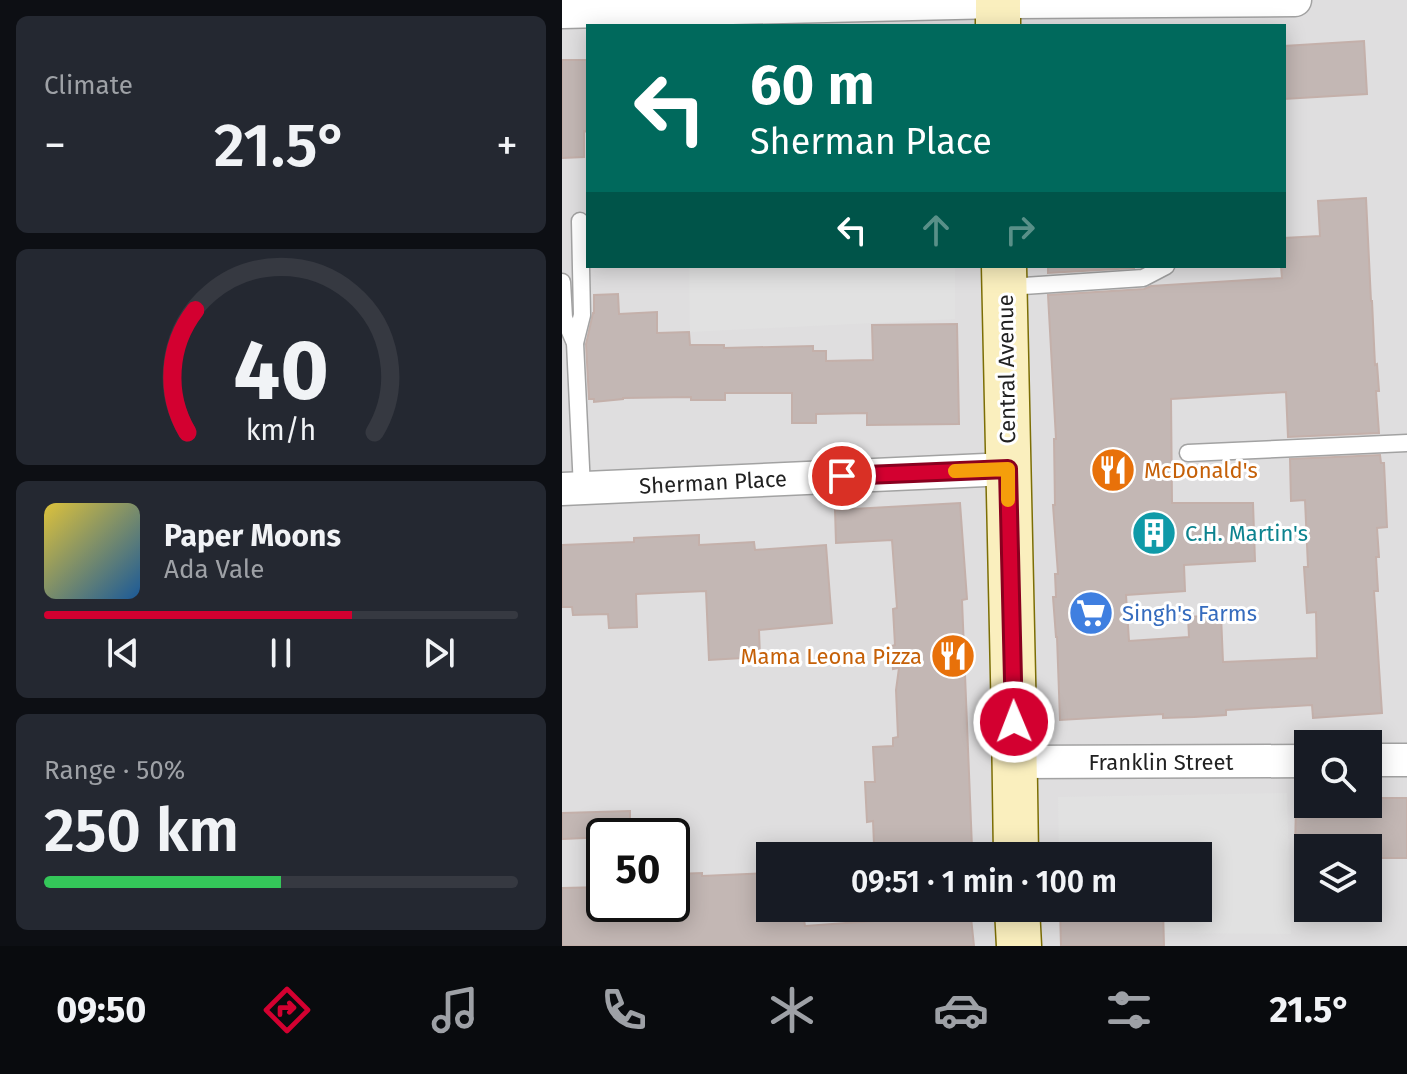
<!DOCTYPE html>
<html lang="en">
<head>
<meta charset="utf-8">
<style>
  :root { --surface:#171b24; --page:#242831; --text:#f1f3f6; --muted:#9ea1a6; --line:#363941; --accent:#d30030 }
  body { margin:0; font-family:"Fira Sans",sans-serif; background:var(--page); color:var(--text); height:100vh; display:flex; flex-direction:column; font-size:30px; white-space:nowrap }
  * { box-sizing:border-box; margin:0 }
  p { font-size:26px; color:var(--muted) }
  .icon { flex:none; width:44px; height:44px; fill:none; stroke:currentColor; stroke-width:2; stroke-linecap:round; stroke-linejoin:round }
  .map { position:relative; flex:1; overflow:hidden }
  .side { display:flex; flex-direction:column; gap:16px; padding:16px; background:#0d0f14; width:562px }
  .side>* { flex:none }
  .hud { position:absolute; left:24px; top:24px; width:700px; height:244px; border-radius:0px; box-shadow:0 4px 20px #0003; background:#00695c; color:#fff; overflow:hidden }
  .tools { position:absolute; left:732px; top:730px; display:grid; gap:16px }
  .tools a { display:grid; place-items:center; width:88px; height:88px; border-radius:0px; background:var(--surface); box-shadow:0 4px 20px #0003; font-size:40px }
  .speed { position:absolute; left:24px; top:818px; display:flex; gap:16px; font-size:40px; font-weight:700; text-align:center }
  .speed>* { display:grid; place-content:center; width:104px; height:104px; border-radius:50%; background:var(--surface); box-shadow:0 4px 20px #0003; line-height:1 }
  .speed .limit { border:4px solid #111; border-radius:12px; background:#fff; color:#111 }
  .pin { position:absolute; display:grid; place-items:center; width:68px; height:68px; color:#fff; margin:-34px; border:4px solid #fff; border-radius:50%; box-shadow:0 2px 8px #0007 }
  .me { position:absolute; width:88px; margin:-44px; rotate:359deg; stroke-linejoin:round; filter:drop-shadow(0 0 6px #0008) }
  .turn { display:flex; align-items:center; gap:28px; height:168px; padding:0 32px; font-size:36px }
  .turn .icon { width:104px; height:104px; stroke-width:2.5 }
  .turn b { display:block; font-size:56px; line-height:68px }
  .lanes { display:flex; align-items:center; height:76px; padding:0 32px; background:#0003; justify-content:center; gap:40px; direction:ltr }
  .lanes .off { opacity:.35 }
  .big { font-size:60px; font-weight:600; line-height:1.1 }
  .side .card { flex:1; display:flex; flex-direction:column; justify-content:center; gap:12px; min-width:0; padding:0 28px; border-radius:12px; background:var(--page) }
  .side .dial { align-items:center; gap:0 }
  .dial svg { height:208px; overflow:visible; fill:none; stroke:var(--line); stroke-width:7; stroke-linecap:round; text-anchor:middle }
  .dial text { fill:var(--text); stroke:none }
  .song { display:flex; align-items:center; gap:24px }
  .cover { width:96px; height:96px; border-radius:12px; background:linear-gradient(135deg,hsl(50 70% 55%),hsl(210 70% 35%)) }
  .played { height:8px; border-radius:4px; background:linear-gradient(90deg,var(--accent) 65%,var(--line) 65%) }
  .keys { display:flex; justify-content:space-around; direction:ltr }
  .heat { display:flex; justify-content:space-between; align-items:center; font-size:44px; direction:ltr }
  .charge { height:12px; border-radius:6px; background:linear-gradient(90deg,#34c759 50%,var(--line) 0) }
  .trip { position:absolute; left:194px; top:842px; width:456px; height:80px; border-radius:0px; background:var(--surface); box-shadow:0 4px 20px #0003; font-weight:600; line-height:80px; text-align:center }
  .menu { display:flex; height:128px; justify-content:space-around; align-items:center; background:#090b0e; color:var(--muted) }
  .menu .icon { width:56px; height:56px }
  .menu .on { color:var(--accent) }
  .menu b { font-size:36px; color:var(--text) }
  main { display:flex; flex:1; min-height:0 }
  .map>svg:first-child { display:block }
  .residential { fill:#dfdedf; fill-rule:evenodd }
  .parking { fill:#e1e1e1 }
  .building { fill:#c3b7b4; stroke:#c4b0aa; stroke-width:2 }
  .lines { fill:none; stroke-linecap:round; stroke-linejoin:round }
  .service-casing { stroke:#a2a2a2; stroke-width:19 }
  .minor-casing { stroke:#a2a2a2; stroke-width:35 }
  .secondary-casing { stroke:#7c6e05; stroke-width:47 }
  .service { stroke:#fff; stroke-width:16 }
  .minor { stroke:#fff; stroke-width:32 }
  .secondary { stroke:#faefbe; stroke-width:44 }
  .route-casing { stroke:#89001f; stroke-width:20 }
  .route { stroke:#d30030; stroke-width:14 }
  .slow { stroke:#f59e0b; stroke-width:14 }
  .labels { text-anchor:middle; stroke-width:6; stroke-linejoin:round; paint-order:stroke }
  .street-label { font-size:22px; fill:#212121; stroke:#fff }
  .food-label { font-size:22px; fill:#c56008; stroke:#fff; text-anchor:start }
  .culture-label { font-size:22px; fill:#0d838f; stroke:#fff; text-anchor:start }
  .shop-label { font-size:22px; fill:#366cbe; stroke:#fff; text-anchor:start }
</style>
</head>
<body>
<main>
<section class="side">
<div class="card"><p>Climate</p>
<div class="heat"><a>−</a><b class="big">21.5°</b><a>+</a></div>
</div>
<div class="card dial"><svg viewBox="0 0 100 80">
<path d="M14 69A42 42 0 1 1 86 69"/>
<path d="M14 69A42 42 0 0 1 17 22" stroke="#d30030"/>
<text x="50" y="56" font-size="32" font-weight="700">40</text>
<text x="50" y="72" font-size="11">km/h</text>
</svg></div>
<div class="card">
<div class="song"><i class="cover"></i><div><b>Paper Moons</b><p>Ada Vale</p></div></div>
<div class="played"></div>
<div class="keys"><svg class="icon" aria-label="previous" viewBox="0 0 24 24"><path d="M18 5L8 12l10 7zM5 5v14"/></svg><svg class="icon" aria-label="pause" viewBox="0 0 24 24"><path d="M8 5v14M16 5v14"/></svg><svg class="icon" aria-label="next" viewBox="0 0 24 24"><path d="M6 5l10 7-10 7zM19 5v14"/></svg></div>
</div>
<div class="card"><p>Range · 50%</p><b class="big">250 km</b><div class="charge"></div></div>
</section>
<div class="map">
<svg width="845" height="946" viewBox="0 0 845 946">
  <rect width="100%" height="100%" fill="#f2ece8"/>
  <path class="residential" d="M0 0H845V946H0ZM26 26H722V266H26ZM746 744H806V804H746ZM42 836H110V904H42ZM746 848H806V908H746ZM208 856H636V908H208Z"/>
  <g class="parking">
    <polygon points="127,266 393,266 393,319 128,332"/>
    <polygon points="725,793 729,934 602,933 601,908 636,908 636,856 497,856 496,797"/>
  </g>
  <g class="building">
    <polygon points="802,41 805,94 722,99 722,46"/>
    <polygon points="0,60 26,60 26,132 22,131 22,157 0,158"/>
    <polygon points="804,198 809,301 810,301 813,365 815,364 817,391 814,391 817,433 726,437 724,392 609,399 610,503 691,503 693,561 622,565 623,591 564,595 567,641 627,637 626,617 659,615 661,662 755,658 754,612 745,613 742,567 746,567 743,500 729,501 728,459 818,455 819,463 822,463 825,527 815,528 817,557 814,557 816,591 812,591 820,713 751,718 750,705 664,710 664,715 632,717 601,718 601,714 498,720 495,637 494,637 491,597 494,597 493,574 496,574 491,505 493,505 492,439 494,439 486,295 582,289 589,286 720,278 719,266 722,266 722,238 758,236 756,201"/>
    <polygon points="486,266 572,266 572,268 486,273"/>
    <polygon points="56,294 57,314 95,312 95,333 127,332 128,345 162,345 162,348 251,346 251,351 264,351 264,361 311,360 310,325 395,324 397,424 305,425 305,413 254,414 254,423 230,423 230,393 163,393 163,400 129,400 129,397 61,398 61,399 32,402 32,399 27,399 24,344 31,313 32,313 32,295"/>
    <polygon points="398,503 405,599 400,600 410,848 403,849 403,856 328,856 328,844 312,844 311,821 305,822 303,782 313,782 311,747 331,746 331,738 336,737 334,690 337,668 331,669 330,646 333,645 331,609 335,608 330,540 274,543 273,510"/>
    <polygon points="137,535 137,545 192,542 193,550 264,545 270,623 197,630 198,657 147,660 144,591 74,594 75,627 47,628 46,614 11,615 10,607 0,607 0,545 72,542 72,538"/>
    <polygon points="806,798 845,798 845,858 806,858 806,848 733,848 734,804 806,804"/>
    <polygon points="68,811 68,836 0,839 0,813"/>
    <polygon points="140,873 140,876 206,873 207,908 240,908 243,926 311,921 310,908 408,908 412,946 0,946 0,888 42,887 42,904 114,904 113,874"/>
    <polygon points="498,908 601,908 602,946 499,946"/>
  </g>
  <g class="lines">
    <g class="service-casing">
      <g id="service">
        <polyline points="0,282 2,318 13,343 20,488"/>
        <polyline points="445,287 581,278 604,266"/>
        <polyline points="13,343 20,315 18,221"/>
        <polyline points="626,453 845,443"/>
      </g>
    </g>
    <g class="minor-casing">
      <g id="minor">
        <polyline points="0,12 436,2 733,0"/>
        <polyline points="0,489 446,469"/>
        <polyline points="806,760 845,760"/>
        <polyline points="453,762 746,761"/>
      </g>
    </g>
    <g class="secondary-casing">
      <g id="secondary">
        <polyline points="436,0 436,26"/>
        <polyline points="442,266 452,722 454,856"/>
        <polyline points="455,908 457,946"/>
      </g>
    </g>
    <use href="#service" class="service"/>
    <use href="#minor" class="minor"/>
    <use href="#secondary" class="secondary"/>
  </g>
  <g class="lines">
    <g class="route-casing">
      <polyline id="route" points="280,476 446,469 452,722"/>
    </g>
    <use href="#route" class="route"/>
    <polyline class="slow" points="393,471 446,469 446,500"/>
  </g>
  <defs>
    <g id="restaurant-disc" transform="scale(2.3)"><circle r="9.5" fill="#e8710a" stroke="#fff"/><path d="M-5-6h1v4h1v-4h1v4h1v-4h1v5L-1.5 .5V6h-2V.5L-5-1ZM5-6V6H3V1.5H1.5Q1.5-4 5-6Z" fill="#fff"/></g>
    <g id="building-disc" transform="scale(2.3)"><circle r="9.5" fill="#0f9aa8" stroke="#fff"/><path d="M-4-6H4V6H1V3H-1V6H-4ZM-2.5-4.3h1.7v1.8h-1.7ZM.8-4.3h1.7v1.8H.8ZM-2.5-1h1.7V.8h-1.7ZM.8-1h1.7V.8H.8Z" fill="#fff"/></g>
    <g id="supermarket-disc" transform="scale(2.3)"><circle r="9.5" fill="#3f7fe0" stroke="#fff"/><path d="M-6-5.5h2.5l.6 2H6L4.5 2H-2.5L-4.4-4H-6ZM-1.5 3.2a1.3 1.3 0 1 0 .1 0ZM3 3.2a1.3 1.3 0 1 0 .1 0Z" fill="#fff"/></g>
  </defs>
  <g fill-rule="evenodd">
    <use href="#restaurant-disc" x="551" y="470"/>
    <use href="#building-disc" x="592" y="533"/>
    <use href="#supermarket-disc" x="529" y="613"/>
    <use href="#restaurant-disc" x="391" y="656"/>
  </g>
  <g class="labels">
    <g class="street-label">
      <text transform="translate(444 369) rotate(-91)" y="8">Central Avenue</text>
      <text transform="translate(151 482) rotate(-3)" y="8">Sherman Place</text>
      <text x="599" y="770">Franklin Street</text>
    </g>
    <g class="food-label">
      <text x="582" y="478">McDonald's</text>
      <text x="360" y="664" text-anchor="end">Mama Leona Pizza</text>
    </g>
    <g class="culture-label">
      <text x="623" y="541">C.H. Martin's</text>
    </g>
    <g class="shop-label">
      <text x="560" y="621">Singh's Farms</text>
    </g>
  </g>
</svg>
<div class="tools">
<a><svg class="icon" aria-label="search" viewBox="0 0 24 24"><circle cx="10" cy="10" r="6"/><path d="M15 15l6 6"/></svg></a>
<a><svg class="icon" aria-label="layers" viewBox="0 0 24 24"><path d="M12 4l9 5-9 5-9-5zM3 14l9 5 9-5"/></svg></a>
</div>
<div class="speed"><div class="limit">50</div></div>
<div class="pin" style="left:280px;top:476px;background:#d93025"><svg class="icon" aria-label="arrive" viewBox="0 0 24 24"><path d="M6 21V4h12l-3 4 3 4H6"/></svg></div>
<svg class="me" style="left:452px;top:722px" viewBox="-20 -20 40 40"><circle r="17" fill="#d30030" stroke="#fff" stroke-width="3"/><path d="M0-11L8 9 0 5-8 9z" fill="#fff"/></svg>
<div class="trip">09:51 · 1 min · 100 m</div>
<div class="hud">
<div class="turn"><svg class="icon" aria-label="left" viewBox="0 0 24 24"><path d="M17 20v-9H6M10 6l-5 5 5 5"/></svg><div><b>60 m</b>Sherman Place</div></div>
<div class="lanes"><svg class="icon" aria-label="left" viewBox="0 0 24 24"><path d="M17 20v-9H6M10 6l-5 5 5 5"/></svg><svg class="icon off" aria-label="ahead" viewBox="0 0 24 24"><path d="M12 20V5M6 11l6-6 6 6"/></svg><svg class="icon off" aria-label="right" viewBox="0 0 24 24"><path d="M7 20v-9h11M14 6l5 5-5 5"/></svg></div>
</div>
</div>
</main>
<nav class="menu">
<b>09:50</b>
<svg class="icon on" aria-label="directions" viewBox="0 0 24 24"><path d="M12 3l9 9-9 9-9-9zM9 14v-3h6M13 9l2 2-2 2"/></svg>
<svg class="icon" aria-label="music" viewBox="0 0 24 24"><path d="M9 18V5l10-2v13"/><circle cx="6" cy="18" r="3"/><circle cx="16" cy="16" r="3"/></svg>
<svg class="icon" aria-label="phone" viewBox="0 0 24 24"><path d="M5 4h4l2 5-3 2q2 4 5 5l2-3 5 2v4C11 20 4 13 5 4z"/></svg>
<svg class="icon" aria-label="climate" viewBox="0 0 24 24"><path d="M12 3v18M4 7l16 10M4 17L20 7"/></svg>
<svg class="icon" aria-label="car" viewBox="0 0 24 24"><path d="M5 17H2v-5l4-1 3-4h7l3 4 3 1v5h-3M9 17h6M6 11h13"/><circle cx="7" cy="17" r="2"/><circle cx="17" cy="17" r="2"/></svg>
<svg class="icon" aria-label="filters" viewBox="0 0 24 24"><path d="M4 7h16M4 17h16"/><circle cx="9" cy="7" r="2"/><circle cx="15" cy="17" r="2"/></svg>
<b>21.5°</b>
</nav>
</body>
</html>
